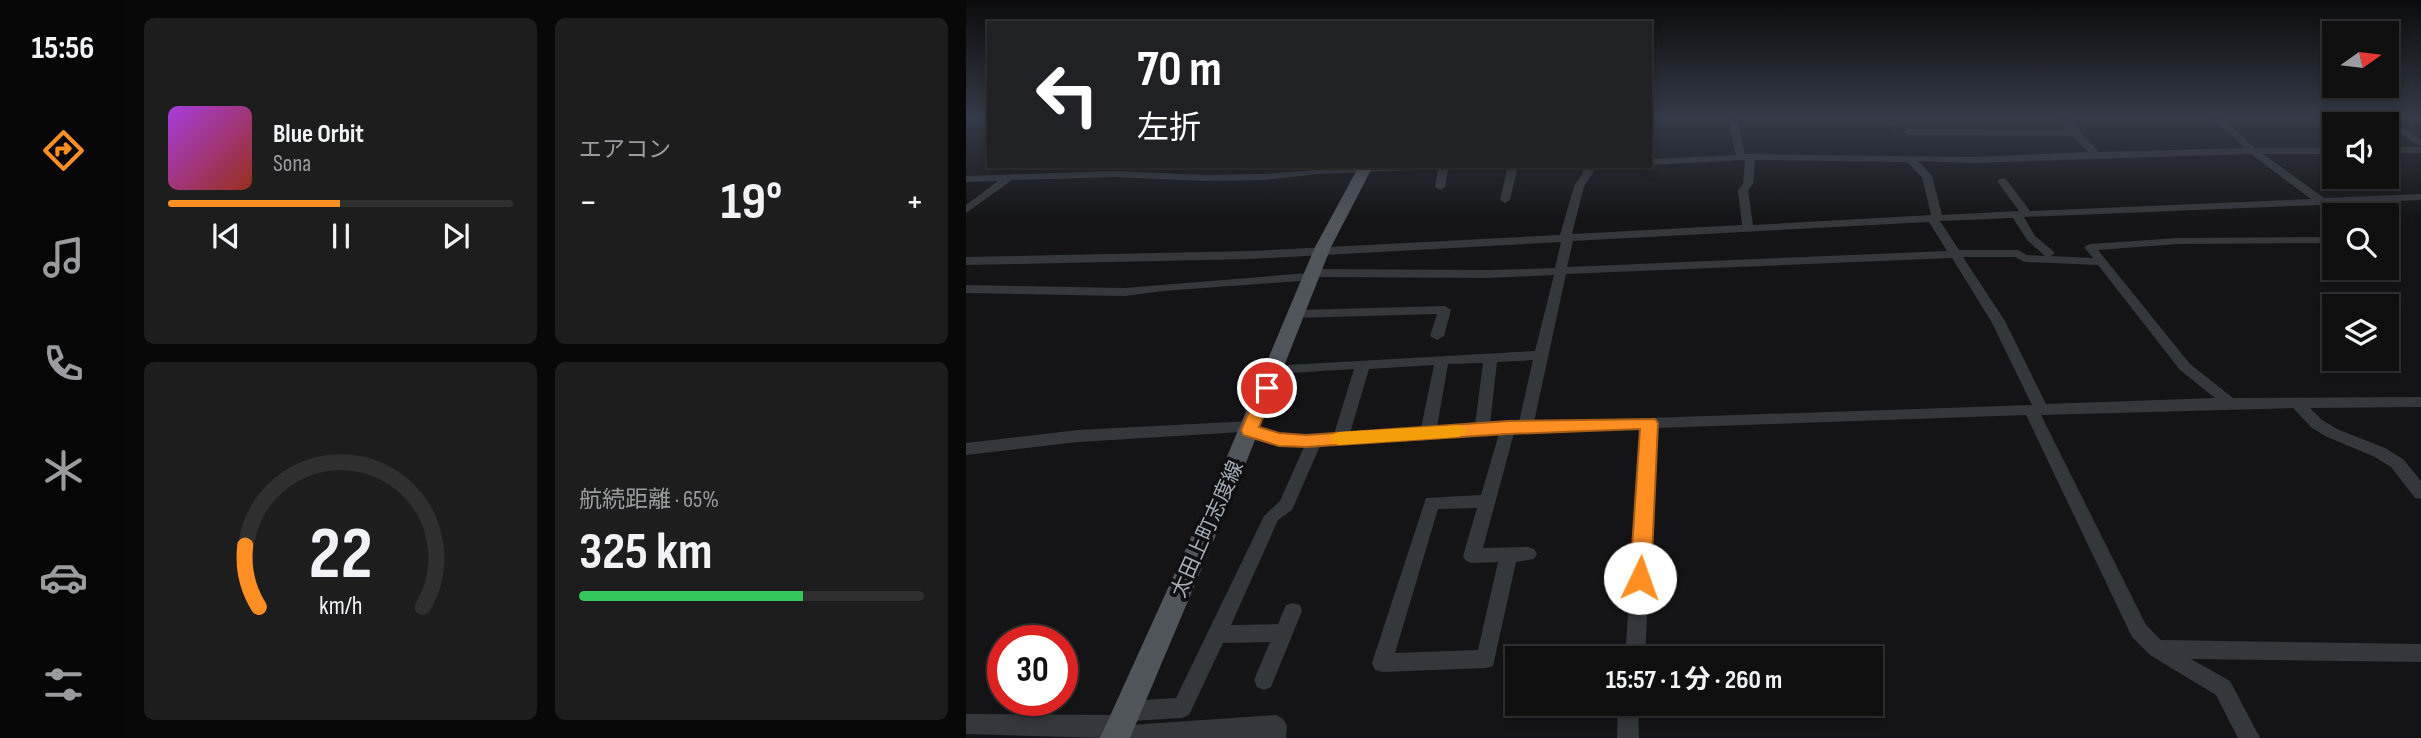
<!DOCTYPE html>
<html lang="ja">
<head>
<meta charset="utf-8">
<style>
  :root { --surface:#0f0f10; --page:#1d1d1e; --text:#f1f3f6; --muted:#9b9c9f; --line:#2f2f30; --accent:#ff8f23 }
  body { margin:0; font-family:"Sofia Sans Condensed","Noto Sans JP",sans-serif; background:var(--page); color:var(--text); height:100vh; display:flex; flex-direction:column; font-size:26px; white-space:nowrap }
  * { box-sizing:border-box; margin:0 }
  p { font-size:23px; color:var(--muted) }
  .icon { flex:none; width:38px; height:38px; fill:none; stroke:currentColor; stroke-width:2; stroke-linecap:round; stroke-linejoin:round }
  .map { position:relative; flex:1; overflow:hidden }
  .details { display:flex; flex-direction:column; gap:18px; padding:18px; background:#080809; width:840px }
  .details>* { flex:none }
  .banner { position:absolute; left:21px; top:21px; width:665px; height:147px; border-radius:0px; box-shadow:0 4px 10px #0003,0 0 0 2px var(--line); background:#202124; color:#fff; overflow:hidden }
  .needle { width:46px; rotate:76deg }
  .controls { position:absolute; left:1356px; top:21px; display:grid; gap:14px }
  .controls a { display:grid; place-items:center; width:77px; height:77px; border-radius:0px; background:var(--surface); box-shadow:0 4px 10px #0003,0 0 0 2px var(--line); font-size:35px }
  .speed { position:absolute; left:21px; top:625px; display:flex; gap:14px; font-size:35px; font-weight:700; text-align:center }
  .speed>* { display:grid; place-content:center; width:91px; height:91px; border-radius:50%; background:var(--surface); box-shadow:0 4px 10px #0003,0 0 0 2px var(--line); line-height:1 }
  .speed .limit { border:10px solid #d22; background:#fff; color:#111 }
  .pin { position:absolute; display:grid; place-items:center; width:60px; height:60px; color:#fff; margin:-30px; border:4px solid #fff; border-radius:50%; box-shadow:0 2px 7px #0007 }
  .me { position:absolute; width:77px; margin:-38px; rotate:3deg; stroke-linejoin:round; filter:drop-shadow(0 0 5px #0008) }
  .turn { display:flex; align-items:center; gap:24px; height:147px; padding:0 35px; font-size:32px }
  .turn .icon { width:91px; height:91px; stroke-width:2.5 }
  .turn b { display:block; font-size:49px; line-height:60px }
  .big { font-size:52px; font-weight:700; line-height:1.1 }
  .details .tile { flex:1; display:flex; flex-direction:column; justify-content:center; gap:10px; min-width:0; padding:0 24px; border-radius:10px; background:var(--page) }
  .details .dial { align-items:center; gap:0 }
  .dial svg { height:182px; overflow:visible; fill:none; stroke:var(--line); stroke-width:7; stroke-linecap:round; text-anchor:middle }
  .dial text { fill:var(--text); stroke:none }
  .song { display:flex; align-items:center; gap:21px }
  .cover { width:84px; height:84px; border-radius:10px; background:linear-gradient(135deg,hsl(280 70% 55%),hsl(10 70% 35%)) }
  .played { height:7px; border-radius:4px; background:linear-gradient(90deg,var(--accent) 50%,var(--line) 50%) }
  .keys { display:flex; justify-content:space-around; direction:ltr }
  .heat { display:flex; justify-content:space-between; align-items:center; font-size:38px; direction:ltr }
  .charge { height:10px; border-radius:5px; background:linear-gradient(90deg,#34c759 65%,var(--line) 0) }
  .details .tiles { flex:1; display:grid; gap:18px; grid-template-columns:repeat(2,1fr) }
  .trip { position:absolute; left:539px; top:646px; width:378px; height:70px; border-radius:0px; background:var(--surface); box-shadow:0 4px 10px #0003,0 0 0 2px var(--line); font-weight:700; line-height:70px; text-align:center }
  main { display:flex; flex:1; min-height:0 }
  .menu { display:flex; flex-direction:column; width:126px; justify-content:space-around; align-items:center; background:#060606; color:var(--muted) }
  .menu .icon { width:49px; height:49px }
  .menu .on { color:var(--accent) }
  .menu b { font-size:32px; color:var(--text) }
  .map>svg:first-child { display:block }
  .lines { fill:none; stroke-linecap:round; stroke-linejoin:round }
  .path { stroke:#3a3e42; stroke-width:2; stroke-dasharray:2.5 3.5; stroke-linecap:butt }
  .minor { fill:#34373b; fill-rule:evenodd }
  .major { fill:#50545b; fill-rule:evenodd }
  .route { fill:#ff8f23; stroke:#a65d17; stroke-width:2 }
  .slow { fill:#f59e0b }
  .labels { text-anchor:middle; stroke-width:7; stroke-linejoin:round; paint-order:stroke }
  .street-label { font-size:21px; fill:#a4adb8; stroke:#0f0f11 }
</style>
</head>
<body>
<main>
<nav class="menu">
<b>15:56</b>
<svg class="icon on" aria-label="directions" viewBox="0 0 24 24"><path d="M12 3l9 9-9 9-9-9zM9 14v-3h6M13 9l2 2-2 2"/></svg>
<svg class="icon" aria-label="music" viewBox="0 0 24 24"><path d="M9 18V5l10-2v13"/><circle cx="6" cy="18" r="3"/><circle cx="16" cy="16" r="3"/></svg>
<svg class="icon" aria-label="phone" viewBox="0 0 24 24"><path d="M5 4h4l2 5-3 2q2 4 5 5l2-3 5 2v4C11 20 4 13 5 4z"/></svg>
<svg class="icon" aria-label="climate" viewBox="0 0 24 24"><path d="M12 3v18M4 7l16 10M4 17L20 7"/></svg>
<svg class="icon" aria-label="car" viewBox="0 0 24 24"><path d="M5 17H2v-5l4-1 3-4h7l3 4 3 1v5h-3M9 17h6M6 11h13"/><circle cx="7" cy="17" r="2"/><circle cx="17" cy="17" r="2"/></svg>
<svg class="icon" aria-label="filters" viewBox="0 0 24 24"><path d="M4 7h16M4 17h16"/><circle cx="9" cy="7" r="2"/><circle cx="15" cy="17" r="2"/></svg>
</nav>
<section class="details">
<div class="tiles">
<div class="tile">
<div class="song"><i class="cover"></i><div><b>Blue Orbit</b><p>Sona</p></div></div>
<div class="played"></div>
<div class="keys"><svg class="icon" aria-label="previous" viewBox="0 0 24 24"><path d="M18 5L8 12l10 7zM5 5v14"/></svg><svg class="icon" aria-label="pause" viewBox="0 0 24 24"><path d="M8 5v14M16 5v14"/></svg><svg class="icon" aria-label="next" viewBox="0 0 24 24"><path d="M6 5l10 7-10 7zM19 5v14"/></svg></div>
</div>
<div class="tile"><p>エアコン</p>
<div class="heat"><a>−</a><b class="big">19°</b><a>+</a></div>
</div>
<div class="tile dial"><svg viewBox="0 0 100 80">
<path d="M14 69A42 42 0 1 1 86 69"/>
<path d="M14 69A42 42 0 0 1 8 42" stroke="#ff8f23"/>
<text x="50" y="56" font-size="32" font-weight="700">22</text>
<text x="50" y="72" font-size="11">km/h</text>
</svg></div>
<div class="tile"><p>航続距離 · 65%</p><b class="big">325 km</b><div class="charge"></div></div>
</div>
</section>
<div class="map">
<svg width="1455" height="738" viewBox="0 0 1455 738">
  <rect width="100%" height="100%" fill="#141416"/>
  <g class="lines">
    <polyline class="path" points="921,118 929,132"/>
    <g class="minor">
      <path d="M762 118H770L779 154 1006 157 1122 152 1107 136 942 135 937 132 942 129 1102 130 1092 118H1101L1133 152 1279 148 1247 118H1256L1289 148H1368V154H1297L1358 198 1455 194V200L1366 204 1379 215 1368 216 1353 205 1058 217 1069 236 1087 251 1089 253 1085 256 1127 258 1118 247 1124 244 1212 238 1368 237V243L1212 244 1132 250 1224 364 1267 398 1455 397V407L1344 408 1356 420 1371 429 1419 448 1437 459 1455 481V499L1449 498 1425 467 1407 456 1361 437 1346 428 1327 408 1075 415 1180 625 1195 640 1455 644V662L1225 659 1264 681 1294 738H1272L1250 695 1184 655 1166 637 1060 415 690 428 679 658H659L675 429 548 433 517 548 562 547 568 549 571 554 568 559 550 562 527 666 520 668 416 672 409 670 406 663 460 498 515 495 533 434 354 446 326 510 312 520 265 625 312 624 320 605 327 603 334 605 336 611 305 687 298 690 291 687 288 680 304 642 257 643 223 715 216 718 163 721 164 725 310 715 317 719 321 726 320 738H139L0 734V714L152 715 151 711 154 704 161 701 210 698 298 516 314 501 338 447 313 446 278 435 276 432 112 442 0 455V443L112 430 285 421 290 422 291 428 313 434H368L388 369 309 374 302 369 304 366 569 351 588 275 523 278 353 277 347 280 197 291 159 296 0 293V285L159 288 342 273 348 269 523 270 589 268 595 242 285 259 0 265V257L285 251 594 235 608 186 617 173V166H627V173L618 186 606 234 776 225 772 190 777 184 779 160 684 165V159L770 155ZM1285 154 1345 199 1064 211 1040 179 1036 178 1031 181 1053 211 976 215 966 176 952 161 1006 163ZM789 160 941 162 956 177 965 215 787 225 782 190 787 184ZM1047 218 1061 240 1079 256 1061 255 1052 250H993L974 221ZM963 222 981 251 601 267 607 241ZM997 257H1049L1058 262 1132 265 1214 370 1249 398 1080 404 1039 321ZM986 258 1025 321 1066 405 568 422 600 274ZM567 360 553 422 524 424 531 362ZM517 363 509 425 471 427 482 364ZM468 365 455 428 384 433 403 369ZM511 508 497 556 500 561 506 563 532 562 512 650 429 653 472 509Z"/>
      <polygon points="1411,118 1421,118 1455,140 1455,147"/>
      <rect x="1421" y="147" width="34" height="6"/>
      <polygon points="395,166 483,166 479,187 474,190 469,187 472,169 354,174 297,180 240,181 149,177 46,180 0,213 0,205 32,181 0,182 0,176 149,171 240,175 297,174"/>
      <polygon points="542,166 552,166 544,200 539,203 534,200"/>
      <polygon points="479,306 485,310 478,336 471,340 464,336 471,314 331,318 325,314 331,310"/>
      <polygon points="652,704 672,704 673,738 651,738"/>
    </g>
    <polygon class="major" points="393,166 407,166 365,247 274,478 164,738 134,738 252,478 349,247"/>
  </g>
  <linearGradient id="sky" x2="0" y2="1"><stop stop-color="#0b0b0c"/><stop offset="0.53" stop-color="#343a47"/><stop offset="1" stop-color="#343a47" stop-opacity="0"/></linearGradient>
  <rect width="1455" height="221" fill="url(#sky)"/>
  <polygon class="route" points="301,383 309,388 293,427 313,433 340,435 542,421 689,419 692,423 685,578 682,584 674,586 667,584 664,578 674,429 542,434 340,447 313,446 277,435 275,430 293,388"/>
  <polygon class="slow" points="493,425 502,431 493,437 373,445 367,443 364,439 367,434 373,432"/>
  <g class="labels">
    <g class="street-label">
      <text transform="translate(241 529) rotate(-66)" y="7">太田上町志度線</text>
    </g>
  </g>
</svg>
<div class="controls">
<a><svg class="needle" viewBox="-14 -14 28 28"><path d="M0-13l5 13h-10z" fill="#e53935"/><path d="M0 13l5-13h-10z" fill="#9b9c9f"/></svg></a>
<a><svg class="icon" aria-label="sound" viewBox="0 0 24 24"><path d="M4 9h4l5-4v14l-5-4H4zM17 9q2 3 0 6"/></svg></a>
<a><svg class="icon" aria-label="search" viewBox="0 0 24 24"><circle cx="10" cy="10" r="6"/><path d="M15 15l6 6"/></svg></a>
<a><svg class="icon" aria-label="layers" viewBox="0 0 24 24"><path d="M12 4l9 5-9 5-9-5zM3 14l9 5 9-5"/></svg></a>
</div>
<div class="speed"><div class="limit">30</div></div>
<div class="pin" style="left:301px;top:388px;background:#d93025"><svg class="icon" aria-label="arrive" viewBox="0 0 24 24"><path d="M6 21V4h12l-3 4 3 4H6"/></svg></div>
<svg class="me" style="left:674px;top:578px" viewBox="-20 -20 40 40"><circle r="19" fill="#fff"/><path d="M0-13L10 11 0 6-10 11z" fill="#ff8f23"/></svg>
<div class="trip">15:57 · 1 分 · 260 m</div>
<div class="banner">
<div class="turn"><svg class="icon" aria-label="left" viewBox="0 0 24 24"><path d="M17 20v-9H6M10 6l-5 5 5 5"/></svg><div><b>70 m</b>左折</div></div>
</div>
</div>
</main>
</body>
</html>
